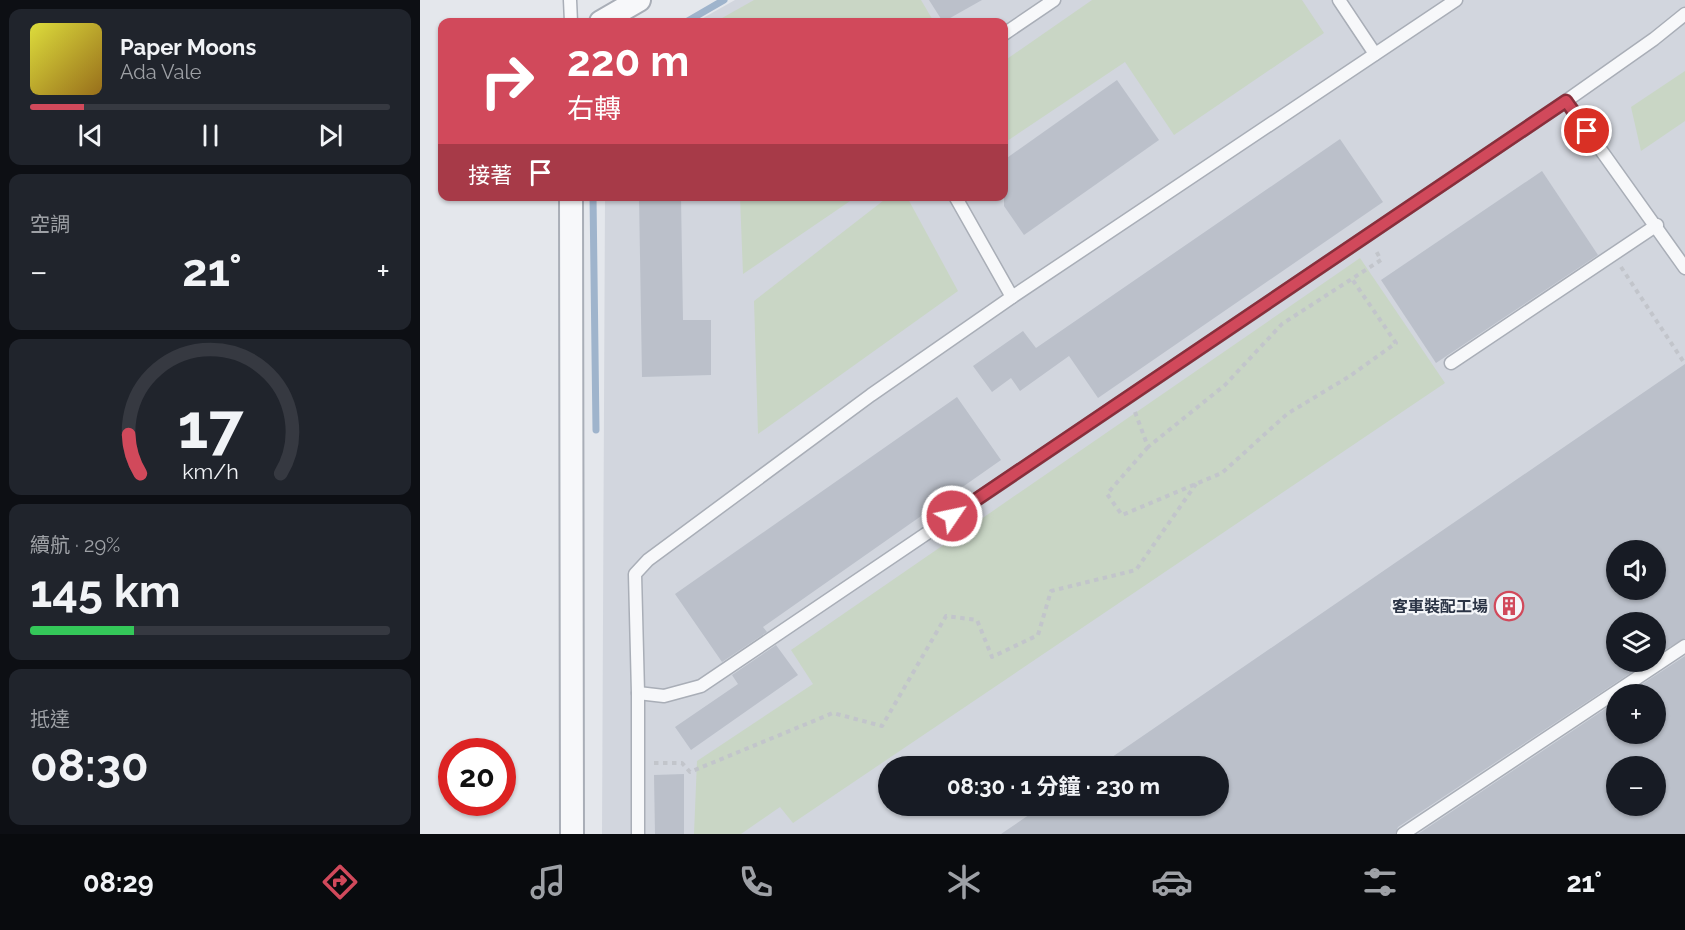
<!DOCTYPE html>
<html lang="zh-TW">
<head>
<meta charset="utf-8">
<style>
  :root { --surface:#171b24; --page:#20242c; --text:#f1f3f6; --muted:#9ea1a6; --line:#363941; --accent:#d1495b }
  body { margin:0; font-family:Raleway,"Noto Sans TC",sans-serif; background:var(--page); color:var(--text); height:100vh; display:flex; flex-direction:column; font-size:22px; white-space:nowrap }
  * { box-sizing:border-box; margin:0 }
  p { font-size:20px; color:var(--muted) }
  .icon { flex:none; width:33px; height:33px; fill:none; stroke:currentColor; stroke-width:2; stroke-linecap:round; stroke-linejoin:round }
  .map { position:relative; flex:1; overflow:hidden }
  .side { display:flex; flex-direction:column; gap:9px; padding:9px; background:#0d0f14; width:420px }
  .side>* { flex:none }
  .hud { position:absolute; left:18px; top:18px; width:570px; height:183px; border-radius:12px; box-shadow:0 2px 4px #0004; background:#d1495b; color:#fff; overflow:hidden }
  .buttons { position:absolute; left:1186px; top:540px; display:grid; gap:12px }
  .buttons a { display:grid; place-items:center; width:60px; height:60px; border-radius:50%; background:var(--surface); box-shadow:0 2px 4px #0004; font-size:30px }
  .speed { position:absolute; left:18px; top:738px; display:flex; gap:12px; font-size:30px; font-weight:700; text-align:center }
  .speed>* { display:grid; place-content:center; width:78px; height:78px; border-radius:50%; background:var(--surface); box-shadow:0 2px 4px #0004; line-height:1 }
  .speed .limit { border:9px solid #d22; background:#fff; color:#111 }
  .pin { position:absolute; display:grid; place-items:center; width:51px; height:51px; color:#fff; margin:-26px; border:3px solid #fff; border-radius:50%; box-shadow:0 2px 6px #0007 }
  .me { position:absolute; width:66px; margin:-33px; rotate:56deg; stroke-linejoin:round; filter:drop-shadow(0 0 4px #0008) }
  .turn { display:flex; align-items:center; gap:21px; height:126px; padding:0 30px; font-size:27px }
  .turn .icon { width:78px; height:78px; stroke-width:2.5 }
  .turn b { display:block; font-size:42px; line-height:51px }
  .then { display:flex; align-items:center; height:57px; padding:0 30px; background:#0003; gap:12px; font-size:22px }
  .big { font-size:45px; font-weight:700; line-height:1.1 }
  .side .card { flex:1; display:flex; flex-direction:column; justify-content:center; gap:9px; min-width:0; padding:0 21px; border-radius:12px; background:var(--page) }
  .side .dial { align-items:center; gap:0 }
  .dial svg { height:156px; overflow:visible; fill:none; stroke:var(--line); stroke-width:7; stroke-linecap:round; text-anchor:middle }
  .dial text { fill:var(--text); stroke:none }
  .song { display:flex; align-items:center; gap:18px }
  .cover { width:72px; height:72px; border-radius:9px; background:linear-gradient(135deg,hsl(60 70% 55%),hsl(40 70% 35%)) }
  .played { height:6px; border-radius:3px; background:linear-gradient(90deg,var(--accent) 15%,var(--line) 15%) }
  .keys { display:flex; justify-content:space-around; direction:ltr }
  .heat { display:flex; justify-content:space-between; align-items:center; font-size:33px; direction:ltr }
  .charge { height:9px; border-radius:4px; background:linear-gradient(90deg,#34c759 29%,var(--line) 0) }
  .trip { position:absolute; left:458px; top:756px; width:351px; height:60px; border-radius:30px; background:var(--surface); box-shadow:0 2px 4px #0004; font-weight:700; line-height:60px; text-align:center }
  .tabs { display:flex; height:96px; justify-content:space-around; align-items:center; background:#090b0e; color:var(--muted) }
  .tabs .icon { width:42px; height:42px }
  .tabs .active { color:var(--accent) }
  .tabs b { font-size:27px; color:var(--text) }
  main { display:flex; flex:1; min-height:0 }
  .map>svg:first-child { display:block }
  .built { fill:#d2d6de; fill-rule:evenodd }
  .green { fill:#c9d6c5 }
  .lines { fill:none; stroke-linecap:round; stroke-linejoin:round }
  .stream { stroke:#9fb4cc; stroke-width:7 }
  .building { fill:#bbc0ca; fill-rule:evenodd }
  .lane-casing { stroke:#a9aeb7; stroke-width:15 }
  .street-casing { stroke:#a9aeb7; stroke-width:26 }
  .path { stroke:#c2c5cb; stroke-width:4; stroke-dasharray:4.5 4.5; stroke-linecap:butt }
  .lane { stroke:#f7f8fa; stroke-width:12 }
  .street { stroke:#f7f8fa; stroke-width:22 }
  .route-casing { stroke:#882f3b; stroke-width:15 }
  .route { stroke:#d1495b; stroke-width:10 }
  .labels { text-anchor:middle; stroke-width:4.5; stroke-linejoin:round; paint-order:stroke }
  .poi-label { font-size:16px; font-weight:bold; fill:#2b3445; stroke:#f4f6f9; text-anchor:end }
</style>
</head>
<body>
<main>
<section class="side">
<div class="card">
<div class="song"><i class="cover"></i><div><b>Paper Moons</b><p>Ada Vale</p></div></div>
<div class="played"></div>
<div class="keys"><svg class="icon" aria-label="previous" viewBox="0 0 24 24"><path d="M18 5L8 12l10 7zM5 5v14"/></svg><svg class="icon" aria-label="pause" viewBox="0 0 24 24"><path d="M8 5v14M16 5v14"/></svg><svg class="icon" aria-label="next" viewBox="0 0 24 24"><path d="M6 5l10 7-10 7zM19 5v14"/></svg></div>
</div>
<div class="card"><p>空調</p>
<div class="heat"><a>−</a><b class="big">21°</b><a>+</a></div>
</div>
<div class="card dial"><svg viewBox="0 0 100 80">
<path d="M14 69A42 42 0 1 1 86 69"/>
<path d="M14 69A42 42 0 0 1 8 49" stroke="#d1495b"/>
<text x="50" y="56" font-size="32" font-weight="700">17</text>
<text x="50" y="72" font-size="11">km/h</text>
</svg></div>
<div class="card"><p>續航 · 29%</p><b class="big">145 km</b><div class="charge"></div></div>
<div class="card"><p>抵達</p><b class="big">08:30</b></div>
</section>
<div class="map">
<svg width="1265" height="834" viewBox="0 0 1265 834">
  <rect width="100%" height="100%" fill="#e4e7ec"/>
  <path class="built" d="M315 0H1265V834H182L185 197 584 196V22H276ZM1197 550H1236V590H1197ZM1197 622H1236V662H1197ZM1197 694H1236V734H1197ZM468 766H798V806H468ZM1197 766H1236V806H1197Z"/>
  <g class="green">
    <polygon points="334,0 501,0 514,22 295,22"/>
    <polygon points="672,0 882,0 904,33 754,135 705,62 584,143 584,61"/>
    <polygon points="1265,71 1265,121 1221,151 1211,107"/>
    <polygon points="320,197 320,196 436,197 323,274"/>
    <polygon points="468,197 487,197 538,291 338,434 334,301"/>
    <polygon points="940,258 1025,383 373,823 360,807 321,834 274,834 277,761 393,684 371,650"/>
  </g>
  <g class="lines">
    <g class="stream">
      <polyline points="266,22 304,0"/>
      <polyline points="173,196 176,430"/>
    </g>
  </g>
  <g class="building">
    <polygon points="509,0 562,0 523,22"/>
    <polygon points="697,80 739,140 604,235 584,206 584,160"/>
    <polygon points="920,139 963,202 678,398 649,356 600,391 591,378 572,392 553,366 603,331 616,348"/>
    <polygon points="1122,171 1178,255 1016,363 961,280"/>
    <polygon points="219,196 261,196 263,320 291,320 291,375 222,377"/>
    <path d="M1265 364V638L1236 655V622H1197V662H1227L978 827 975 834H581L622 806H798V766H679ZM1197 550H1236V590H1197Z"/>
    <polygon points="537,397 581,460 343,627 347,632 302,662 255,594"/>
    <polygon points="356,645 378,675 271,750 255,727 318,684 312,675"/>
    <path d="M1265 656V834H998L1197 701V734H1236V694H1207ZM1197 766H1236V806H1197Z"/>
    <polygon points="264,774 264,834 235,834 234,775"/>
  </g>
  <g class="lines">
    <g class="lane-casing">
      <g id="lane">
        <polyline points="150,0 151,22"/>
        <polyline points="919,0 955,54"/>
        <polyline points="584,34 634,0"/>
        <polyline points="1146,101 1265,268"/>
        <polyline points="535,196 592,297"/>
        <polyline points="1031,363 1237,225"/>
        <polyline points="218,693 244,696 281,686 1146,101 1234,39 1265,14"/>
        <polyline points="218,834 218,693 215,574 228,560 451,395 592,297 1036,0"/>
        <polyline points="983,834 1265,646"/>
      </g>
    </g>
    <g class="street-casing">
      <g id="street">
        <polyline points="181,22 219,0"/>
        <polyline points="151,196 152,834"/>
      </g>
    </g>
    <g class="path">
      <polyline points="1201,267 1265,364"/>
      <polyline points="715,412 728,447 805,385 862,324 961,260 955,249"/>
      <polyline points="728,447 687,494 702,515 802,473 867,414 930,376 976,343 932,279"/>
      <polyline points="234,763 262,763 270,772 413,713 462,726 526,616 557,620 572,657 618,635 631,591 716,570 776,484"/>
    </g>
    <use href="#lane" class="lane"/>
    <use href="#street" class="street"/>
  </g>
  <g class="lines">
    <g class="route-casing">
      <polyline id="route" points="532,516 1146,101 1167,131"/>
    </g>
    <use href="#route" class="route"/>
  </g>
  <defs>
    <g id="building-ring" transform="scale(1.5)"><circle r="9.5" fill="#f4f6f9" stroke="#d1495b" stroke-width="1.5"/><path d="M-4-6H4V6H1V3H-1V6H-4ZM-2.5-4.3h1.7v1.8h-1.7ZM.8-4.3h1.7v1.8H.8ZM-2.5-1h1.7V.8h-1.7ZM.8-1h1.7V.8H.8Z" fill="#d1495b"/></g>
  </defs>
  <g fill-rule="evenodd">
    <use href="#building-ring" x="1089" y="606"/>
  </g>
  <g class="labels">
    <g class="poi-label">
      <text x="1068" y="612">客車裝配工場</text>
    </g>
  </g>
</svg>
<div class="buttons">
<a><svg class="icon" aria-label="sound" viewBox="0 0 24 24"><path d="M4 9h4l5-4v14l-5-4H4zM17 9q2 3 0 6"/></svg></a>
<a><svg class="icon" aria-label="layers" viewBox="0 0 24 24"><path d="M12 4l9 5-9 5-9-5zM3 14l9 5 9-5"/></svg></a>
<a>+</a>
<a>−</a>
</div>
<div class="speed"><div class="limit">20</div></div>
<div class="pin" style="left:1167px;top:131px;background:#d93025"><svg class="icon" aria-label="arrive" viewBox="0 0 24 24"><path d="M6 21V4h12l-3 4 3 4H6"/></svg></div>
<svg class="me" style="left:532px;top:516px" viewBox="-20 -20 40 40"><circle r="17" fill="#d1495b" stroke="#fff" stroke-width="3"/><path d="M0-11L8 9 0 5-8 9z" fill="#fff"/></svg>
<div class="trip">08:30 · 1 分鐘 · 230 m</div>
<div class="hud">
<div class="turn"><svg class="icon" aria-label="right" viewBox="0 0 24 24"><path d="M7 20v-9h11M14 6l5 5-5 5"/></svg><div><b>220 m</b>右轉</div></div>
<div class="then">接著<svg class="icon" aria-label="arrive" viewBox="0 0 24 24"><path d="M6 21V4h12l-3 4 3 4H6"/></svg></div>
</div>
</div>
</main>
<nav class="tabs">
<b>08:29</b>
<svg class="icon active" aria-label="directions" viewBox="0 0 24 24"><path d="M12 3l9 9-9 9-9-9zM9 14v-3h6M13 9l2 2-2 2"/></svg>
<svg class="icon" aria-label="music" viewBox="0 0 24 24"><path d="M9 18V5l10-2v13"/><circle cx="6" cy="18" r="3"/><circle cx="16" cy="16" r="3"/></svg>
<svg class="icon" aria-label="phone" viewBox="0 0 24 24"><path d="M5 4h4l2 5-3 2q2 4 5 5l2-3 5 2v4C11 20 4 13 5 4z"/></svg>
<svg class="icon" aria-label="climate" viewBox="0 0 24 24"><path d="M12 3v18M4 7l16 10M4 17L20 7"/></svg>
<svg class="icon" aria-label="car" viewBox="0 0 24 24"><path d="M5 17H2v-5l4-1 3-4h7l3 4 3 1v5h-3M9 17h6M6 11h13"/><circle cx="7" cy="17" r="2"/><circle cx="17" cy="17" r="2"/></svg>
<svg class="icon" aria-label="filters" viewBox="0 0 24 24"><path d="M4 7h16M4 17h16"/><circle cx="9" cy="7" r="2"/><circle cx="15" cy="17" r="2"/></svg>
<b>21°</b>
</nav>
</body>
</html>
